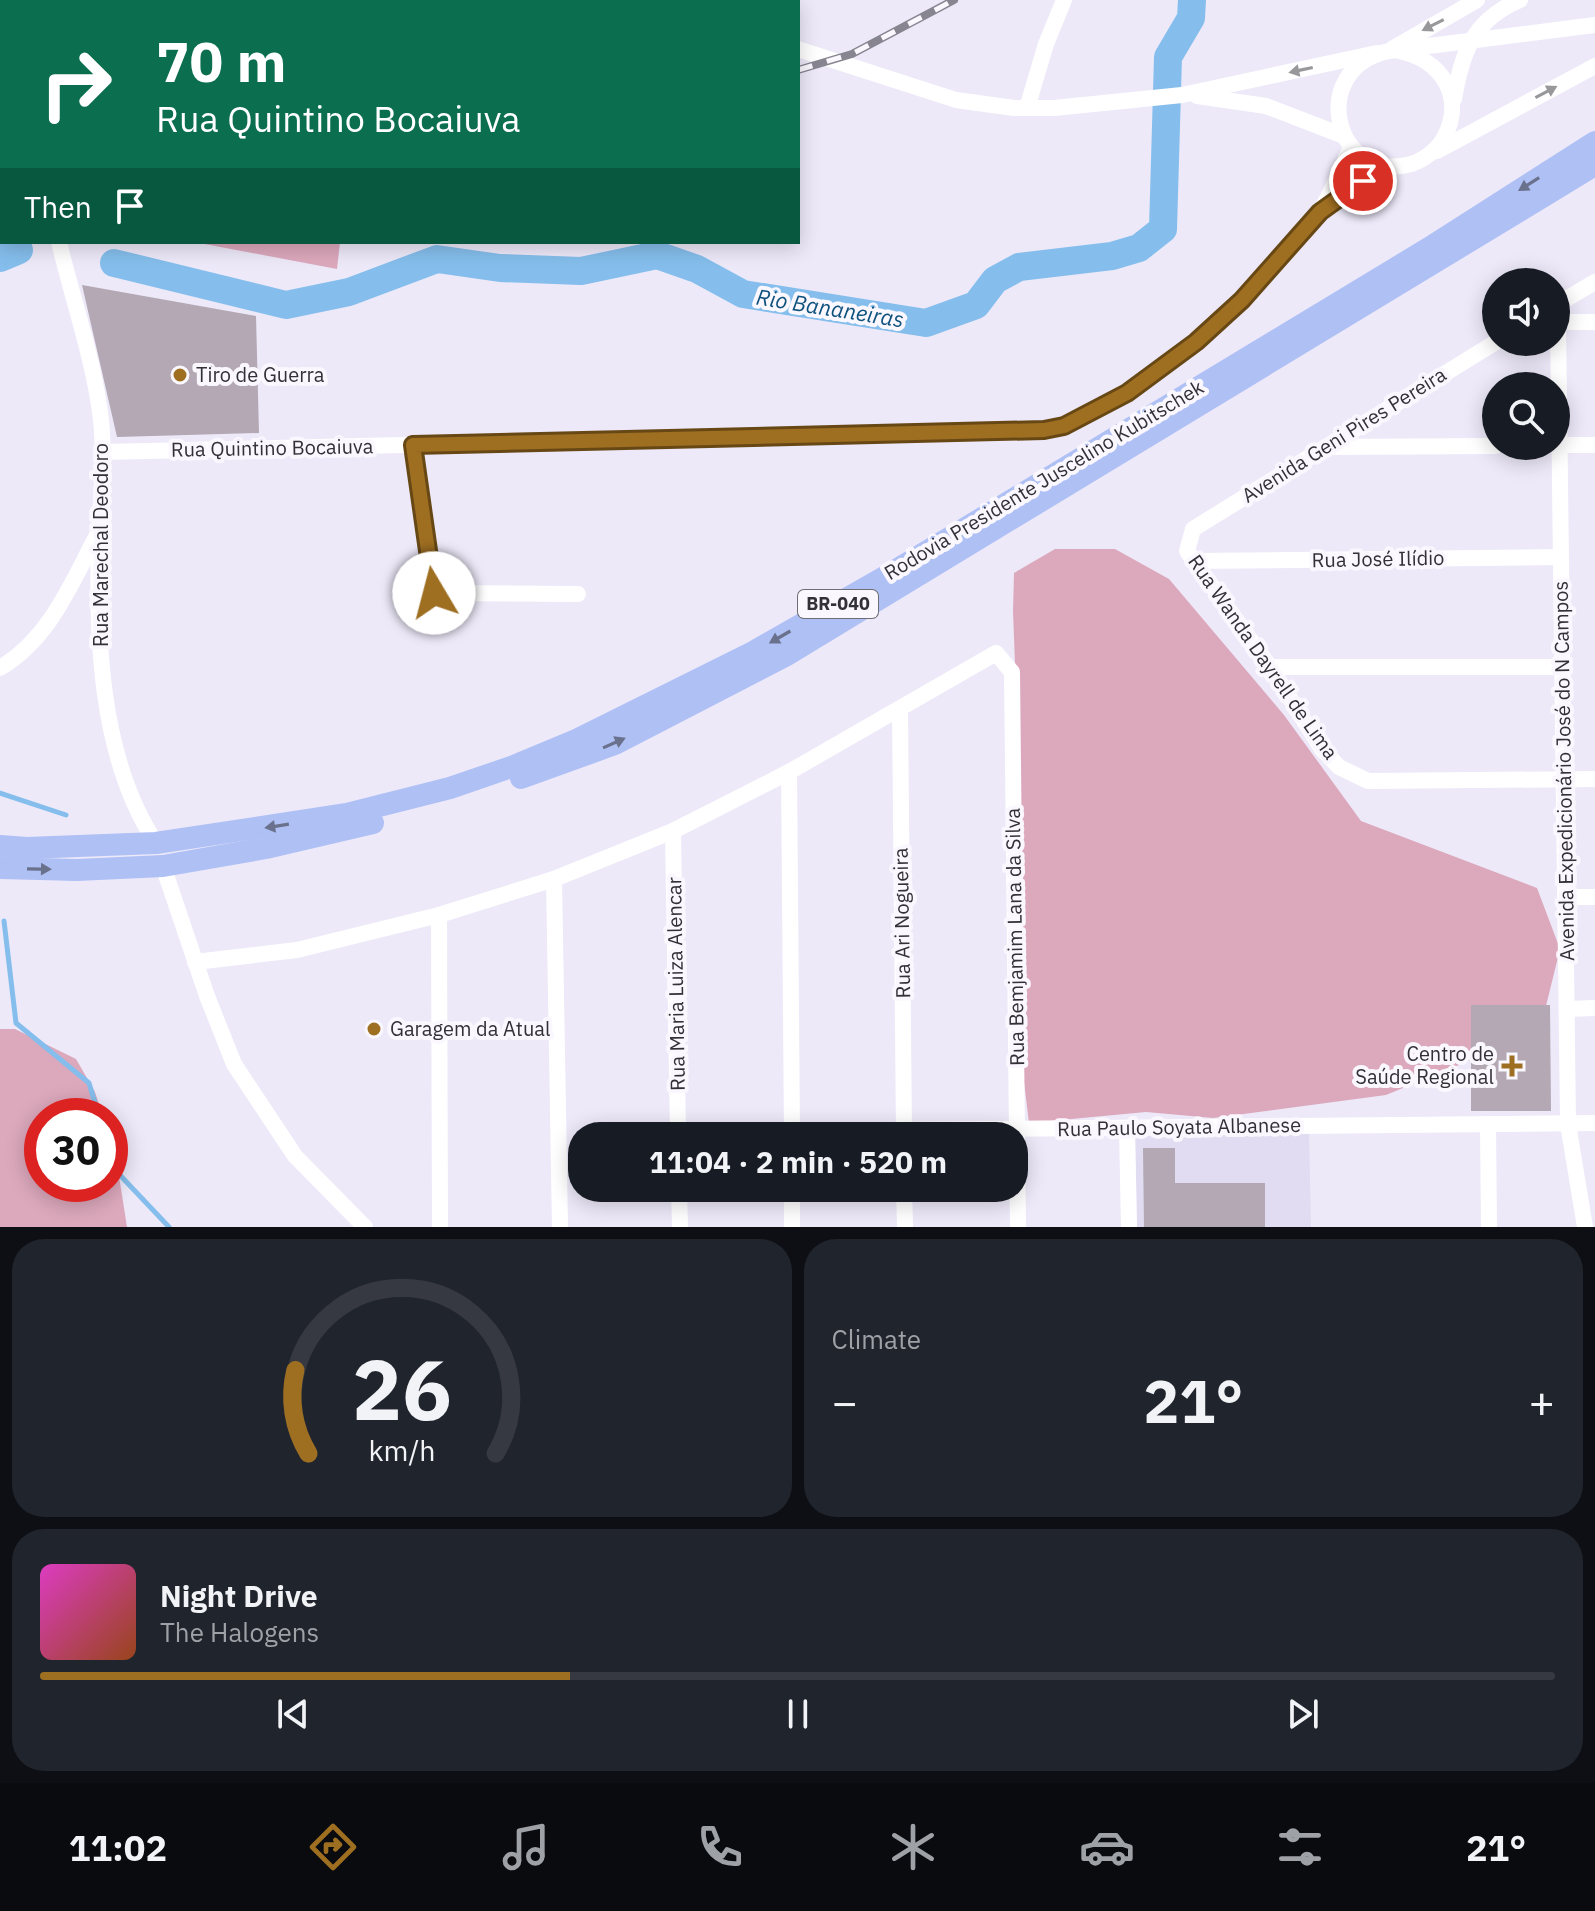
<!DOCTYPE html>
<html lang="en">
<head>
<meta charset="utf-8">
<style>
  :root { --surface:#171b24; --page:#20242c; --text:#f1f3f6; --muted:#9ea1a6; --line:#363941; --accent:#9e6e21 }
  body { margin:0; font-family:"IBM Plex Sans",sans-serif; background:var(--page); color:var(--text); height:100vh; display:flex; flex-direction:column; font-size:30px; white-space:nowrap }
  * { box-sizing:border-box; margin:0 }
  p { font-size:26px; color:var(--muted) }
  .icon { flex:none; width:44px; height:44px; fill:none; stroke:currentColor; stroke-width:2; stroke-linecap:round; stroke-linejoin:round }
  .map { position:relative; height:1227px; overflow:hidden }
  .side { display:flex; flex-direction:column; gap:12px; padding:12px; background:#0d0f14; flex:1 }
  .side>* { flex:none }
  .banner { position:absolute; left:0px; top:0px; width:800px; height:244px; box-shadow:0 4px 20px #0003; background:#0b6e4f; color:#fff; overflow:hidden }
  .fabs { position:absolute; left:1482px; top:268px; display:grid; gap:16px }
  .fabs a { display:grid; place-items:center; width:88px; height:88px; border-radius:50%; background:var(--surface); box-shadow:0 4px 20px #0003; font-size:40px }
  .speed { position:absolute; left:24px; top:1098px; display:flex; gap:16px; font-size:40px; font-weight:700; text-align:center }
  .speed>* { display:grid; place-content:center; width:104px; height:104px; border-radius:50%; background:var(--surface); box-shadow:0 4px 20px #0003; line-height:1 }
  .speed .limit { border:12px solid #d22; background:#fff; color:#111 }
  .pin { position:absolute; display:grid; place-items:center; width:68px; height:68px; color:#fff; margin:-34px; border:4px solid #fff; border-radius:50%; box-shadow:0 2px 8px #0007 }
  .me { position:absolute; width:88px; margin:-44px; rotate:352deg; stroke-linejoin:round; filter:drop-shadow(0 0 6px #0008) }
  .turn { display:flex; align-items:center; gap:28px; height:168px; padding:0 24px; font-size:36px }
  .turn .icon { width:104px; height:104px; stroke-width:2.5 }
  .turn b { display:block; font-size:56px; line-height:68px }
  .then { display:flex; align-items:center; height:76px; padding:0 24px; background:#0003; gap:16px; font-size:30px }
  .big { font-size:60px; font-weight:800; line-height:1.1 }
  .side .card { flex:1; display:flex; flex-direction:column; justify-content:center; gap:12px; min-width:0; padding:0 28px; border-radius:32px; background:var(--page) }
  .side .dial { align-items:center; gap:0 }
  .dial svg { height:208px; overflow:visible; fill:none; stroke:var(--line); stroke-width:7; stroke-linecap:round; text-anchor:middle }
  .dial text { fill:var(--text); stroke:none }
  .song { display:flex; align-items:center; gap:24px }
  .cover { width:96px; height:96px; border-radius:12px; background:linear-gradient(135deg,hsl(310 70% 55%),hsl(20 70% 35%)) }
  .played { height:8px; border-radius:4px; background:linear-gradient(90deg,var(--accent) 35%,var(--line) 35%) }
  .keys { display:flex; justify-content:space-around; direction:ltr }
  .heat { display:flex; justify-content:space-between; align-items:center; font-size:44px; direction:ltr }
  .side .tiles { flex:1; display:grid; gap:12px; grid-template-columns:1fr 1fr }
  .card:last-child { grid-column:span 2 }
  .trip { position:absolute; left:568px; top:1122px; width:460px; height:80px; border-radius:32px; background:var(--surface); box-shadow:0 4px 20px #0003; font-weight:800; line-height:80px; text-align:center }
  .menu { display:flex; height:128px; justify-content:space-around; align-items:center; background:#090b0e; color:var(--muted) }
  .menu .icon { width:56px; height:56px }
  .menu .selected { color:var(--accent) }
  .menu b { font-size:36px; color:var(--text) }
  .map>svg:first-child { display:block }
  .built { fill:#e2dcf2 }
  .green { fill:#dca8bc }
  .lines { fill:none; stroke-linecap:round; stroke-linejoin:round }
  .stream { stroke:#85beec; stroke-width:5 }
  .river { stroke:#85beec; stroke-width:28 }
  .building { fill:#b3a8b3 }
  .minor { stroke:#fff; stroke-width:16 }
  .highway { stroke:#afc0f5; stroke-width:22 }
  .rail-casing { stroke:#87858f; stroke-width:8 }
  .rail { stroke:#faf8fe; stroke-width:5; stroke-dasharray:15; stroke-linecap:butt }
  .oneway { fill:#98989b }
  .oneway2 { fill:#6a718c }
  .route-casing { stroke:#674815; stroke-width:20 }
  .route { stroke:#9e6e21; stroke-width:14 }
  .poi-dot { fill:#9e6e21; stroke:#faf8fe; stroke-width:3 }
  .labels { text-anchor:middle; stroke-width:8; stroke-linejoin:round; paint-order:stroke }
  .shield { fill:#faf8fe; stroke:#6e6d73; stroke-width:2 }
  .shield-label { font-size:18px; font-weight:bold; fill:#323137 }
  .poi-label { font-size:20px; fill:#323137; stroke:#faf8fe; text-anchor:start }
  .street-label { font-size:20px; fill:#323137; stroke:#faf8fe }
  .water-label { font-size:22px; font-style:italic; fill:#0f517d; stroke:#faf8fe }
</style>
</head>
<body>
<div class="map">
<svg width="1595" height="1227" viewBox="0 0 1595 1227">
  <rect width="100%" height="100%" fill="#ede9f9"/>
  <polygon class="built" points="1309,1131 1311,1227 1137,1227 1135,1136"/>
  <g class="green">
    <polygon points="194,242 340,242 337,269"/>
    <polygon points="1055,549 1115,549 1169,579 1284,715 1361,821 1537,888 1560,949 1545,1010 1500,1048 1386,1095 1213,1118 1146,1112 1029,1123 1022,1066 1023,876 1013,611 1014,573"/>
    <polygon points="0,1029 15,1029 76,1059 95,1092 103,1116 42,1116 42,1184 110,1184 110,1138 116,1157 127,1227 0,1227"/>
  </g>
  <g class="lines">
    <g class="stream">
      <polyline points="0,793 66,815"/>
      <polyline points="4,921 16,1023 89,1083 99,1116"/>
      <polyline points="110,1151 117,1172 169,1227"/>
    </g>
    <g class="river">
      <polyline points="0,258 19,250"/>
      <polyline points="114,263 286,305 349,292 437,259 500,268 581,271 657,255 697,269 743,294 926,323 976,305 995,280 1019,267 1112,256 1139,248 1163,229 1168,57 1191,18 1192,0"/>
    </g>
  </g>
  <g class="building">
    <polygon points="82,285 256,316 259,433 117,437"/>
    <polygon points="1471,1005 1550,1005 1551,1111 1471,1111"/>
    <polygon points="1143,1148 1175,1148 1175,1183 1265,1183 1265,1227 1144,1227"/>
  </g>
  <g class="lines">
    <g class="minor">
      <polyline points="25,0 35,2"/>
      <polyline points="671,0 676,2"/>
      <polyline points="206,2 216,0"/>
      <polyline points="798,49 956,100 1014,108 1054,108 1182,95 1377,53"/>
      <polyline points="1392,49 1477,0"/>
      <path d="M1399 51C1441 60 1466 96 1444 138 1437 150 1424 160 1411 164 1334 185 1306 68 1389 51L1595 25"/>
      <polyline points="1197,96 1266,106 1344,136"/>
      <path d="M1454 99C1462 52 1473 20 1520 0"/>
      <polyline points="1027,108 1046,44 1064,0"/>
      <polyline points="0,115 2,119"/>
      <polyline points="1437,151 1595,66"/>
      <polyline points="1322,211 1384,166"/>
      <path d="M59 242C73 301 94 360 101 420 105 458 101 498 99 536 96 634 99 758 156 843"/>
      <polyline points="1556,305 1595,282"/>
      <polyline points="1556,313 1558,322 1568,1124 1585,1227"/>
      <polyline points="1558,322 1595,322"/>
      <polyline points="1496,342 1193,529 1187,551 1270,667 1322,749 1339,767 1368,781 1595,779"/>
      <polyline points="413,445 434,593 578,594"/>
      <polyline points="1556,445 1595,445"/>
      <polyline points="1326,447 1496,446"/>
      <path d="M102 452 1044 430C1125 415 1229 315 1283 255 1295 241 1310 228 1319 213 1332 193 1341 168 1351 147"/>
      <polyline points="1194,561 1561,557"/>
      <polyline points="1270,667 1562,667"/>
      <path d="M0 668C50 638 71 584 97 535"/>
      <polyline points="900,710 904,1136"/>
      <polyline points="789,772 792,1136"/>
      <polyline points="673,831 678,1136"/>
      <polyline points="163,866 207,996 234,1064 295,1156 365,1227"/>
      <polyline points="554,879 560,1227"/>
      <polyline points="1565,897 1595,897"/>
      <polyline points="439,915 440,1227"/>
      <polyline points="195,962 297,950 439,915 554,879 673,831 789,772 996,653 1012,672 1018,1227"/>
      <polyline points="1567,1009 1595,1008"/>
      <polyline points="1488,1124 1489,1227"/>
      <polyline points="1127,1128 1129,1227"/>
      <polyline points="678,1132 1595,1123"/>
      <polyline points="679,1188 680,1227"/>
      <polyline points="792,1188 792,1227"/>
      <polyline points="904,1188 905,1227"/>
    </g>
    <g class="highway">
      <polyline points="521,778 615,744 785,656 1595,165"/>
      <polyline points="0,846 27,848 156,843 347,814 450,788 514,766 574,741 753,652 888,575 1429,248 1595,142"/>
      <polyline points="0,868 77,870 163,866 266,848 373,823"/>
    </g>
    <g class="rail-casing">
      <g id="rail">
        <polyline points="0,3 2,3"/>
        <polyline points="798,70 852,54 954,0"/>
      </g>
    </g>
    <use href="#rail" class="rail"/>
  </g>
  <defs><path id="oneway-solid" d="M-6-.8H1V-3.2L6.5 0L1 3.2V.8H-6Z" transform="scale(2)"/></defs>
  <g class="oneway">
    <use href="#oneway-solid" transform="translate(1433 25) rotate(153)"/>
    <use href="#oneway-solid" transform="translate(1301 70) rotate(168)"/>
    <use href="#oneway-solid" transform="translate(1546 92) rotate(-28)"/>
  </g>
  <g class="oneway2">
    <use href="#oneway-solid" transform="translate(1529 184) rotate(148)"/>
    <use href="#oneway-solid" transform="translate(780 637) rotate(150)"/>
    <use href="#oneway-solid" transform="translate(614 743) rotate(-24)"/>
    <use href="#oneway-solid" transform="translate(277 826) rotate(171)"/>
    <use href="#oneway-solid" transform="translate(39 869) rotate(1)"/>
  </g>
  <g class="lines">
    <g class="route-casing">
      <polyline id="route" points="434,593 413,445 1044,430 1064,426 1127,393 1196,342 1242,300 1320,212 1363,181"/>
    </g>
    <use href="#route" class="route"/>
  </g>
  <g class="poi-dot">
    <circle cx="180" cy="375" r="8"/>
    <circle cx="374" cy="1029" r="8"/>
    <path d="M1508 1054h8v8h8v8h-8v8h-8v-8h-8v-8h8z"/>
  </g>
  <g class="labels">
    <rect class="shield" x="798" y="590" width="80" height="28" rx="6"/>
    <g class="shield-label">
      <text x="838" y="610">BR-040</text>
    </g>
    <g class="poi-label">
      <text x="196" y="382">Tiro de Guerra</text>
      <text x="390" y="1036">Garagem da Atual</text>
      <text x="1494" y="1061" text-anchor="end">Centro de<tspan x="1494" dy="23">Saúde Regional</tspan></text>
    </g>
    <g class="street-label">
      <text transform="translate(1344 435) rotate(-32)" y="7">Avenida Geni Pires Pereira</text>
      <text transform="translate(272 448) rotate(-1)" y="7">Rua Quintino Bocaiuva</text>
      <text transform="translate(1044 480) rotate(-31)" y="7">Rodovia Presidente Juscelino Kubitschek</text>
      <text transform="translate(101 545) rotate(-90)" y="7">Rua Marechal Deodoro</text>
      <text transform="translate(1378 559) rotate(-1)" y="7">Rua José Ilídio</text>
      <text transform="translate(1263 657) rotate(55)" y="7">Rua Wanda Dayrell de Lima</text>
      <text transform="translate(1564 771) rotate(-91)" y="7">Avenida Expedicionário José do N Campos</text>
      <text transform="translate(902 923) rotate(-91)" y="7">Rua Ari Nogueira</text>
      <text transform="translate(1015 937) rotate(-91)" y="7">Rua Bemjamim Lana da Silva</text>
      <text transform="translate(676 984) rotate(-91)" y="7">Rua Maria Luiza Alencar</text>
      <text transform="translate(1179 1127) rotate(-1)" y="7">Rua Paulo Soyata Albanese</text>
    </g>
    <g class="water-label">
      <text transform="translate(830 308) rotate(9)" y="8">Rio Bananeiras</text>
    </g>
  </g>
</svg>
<div class="fabs">
<a><svg class="icon" aria-label="sound" viewBox="0 0 24 24"><path d="M4 9h4l5-4v14l-5-4H4zM17 9q2 3 0 6"/></svg></a>
<a><svg class="icon" aria-label="search" viewBox="0 0 24 24"><circle cx="10" cy="10" r="6"/><path d="M15 15l6 6"/></svg></a>
</div>
<div class="speed"><div class="limit">30</div></div>
<div class="pin" style="left:1363px;top:181px;background:#d93025"><svg class="icon" aria-label="arrive" viewBox="0 0 24 24"><path d="M6 21V4h12l-3 4 3 4H6"/></svg></div>
<svg class="me" style="left:434px;top:593px" viewBox="-20 -20 40 40"><circle r="19" fill="#fff"/><path d="M0-13L10 11 0 6-10 11z" fill="#9e6e21"/></svg>
<div class="trip">11:04 · 2 min · 520 m</div>
<div class="banner">
<div class="turn"><svg class="icon" aria-label="right" viewBox="0 0 24 24"><path d="M7 20v-9h11M14 6l5 5-5 5"/></svg><div><b>70 m</b>Rua Quintino Bocaiuva</div></div>
<div class="then">Then<svg class="icon" aria-label="arrive" viewBox="0 0 24 24"><path d="M6 21V4h12l-3 4 3 4H6"/></svg></div>
</div>
</div>
<section class="side">
<div class="tiles">
<div class="card dial"><svg viewBox="0 0 100 80">
<path d="M14 69A42 42 0 1 1 86 69"/>
<path d="M14 69A42 42 0 0 1 9 37" stroke="#9e6e21"/>
<text x="50" y="56" font-size="32" font-weight="700">26</text>
<text x="50" y="72" font-size="11">km/h</text>
</svg></div>
<div class="card"><p>Climate</p>
<div class="heat"><a>−</a><b class="big">21°</b><a>+</a></div>
</div>
<div class="card">
<div class="song"><i class="cover"></i><div><b>Night Drive</b><p>The Halogens</p></div></div>
<div class="played"></div>
<div class="keys"><svg class="icon" aria-label="previous" viewBox="0 0 24 24"><path d="M18 5L8 12l10 7zM5 5v14"/></svg><svg class="icon" aria-label="pause" viewBox="0 0 24 24"><path d="M8 5v14M16 5v14"/></svg><svg class="icon" aria-label="next" viewBox="0 0 24 24"><path d="M6 5l10 7-10 7zM19 5v14"/></svg></div>
</div>
</div>
</section>
<nav class="menu">
<b>11:02</b>
<svg class="icon selected" aria-label="directions" viewBox="0 0 24 24"><path d="M12 3l9 9-9 9-9-9zM9 14v-3h6M13 9l2 2-2 2"/></svg>
<svg class="icon" aria-label="music" viewBox="0 0 24 24"><path d="M9 18V5l10-2v13"/><circle cx="6" cy="18" r="3"/><circle cx="16" cy="16" r="3"/></svg>
<svg class="icon" aria-label="phone" viewBox="0 0 24 24"><path d="M5 4h4l2 5-3 2q2 4 5 5l2-3 5 2v4C11 20 4 13 5 4z"/></svg>
<svg class="icon" aria-label="climate" viewBox="0 0 24 24"><path d="M12 3v18M4 7l16 10M4 17L20 7"/></svg>
<svg class="icon" aria-label="car" viewBox="0 0 24 24"><path d="M5 17H2v-5l4-1 3-4h7l3 4 3 1v5h-3M9 17h6M6 11h13"/><circle cx="7" cy="17" r="2"/><circle cx="17" cy="17" r="2"/></svg>
<svg class="icon" aria-label="filters" viewBox="0 0 24 24"><path d="M4 7h16M4 17h16"/><circle cx="9" cy="7" r="2"/><circle cx="15" cy="17" r="2"/></svg>
<b>21°</b>
</nav>
</body>
</html>
